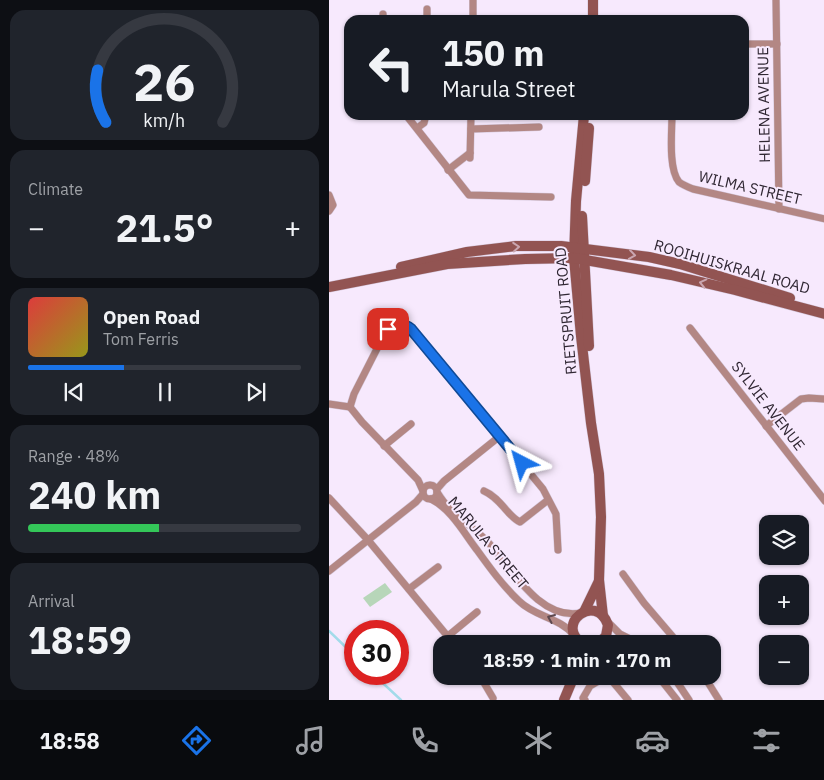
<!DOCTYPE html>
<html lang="en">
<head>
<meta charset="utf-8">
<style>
  :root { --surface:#171b24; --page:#20242c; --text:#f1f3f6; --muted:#9ea1a6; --line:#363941; --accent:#1a73e8 }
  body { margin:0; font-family:"IBM Plex Sans",sans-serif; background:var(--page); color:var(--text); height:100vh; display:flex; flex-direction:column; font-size:19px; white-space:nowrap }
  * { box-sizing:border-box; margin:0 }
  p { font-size:16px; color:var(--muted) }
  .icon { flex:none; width:28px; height:28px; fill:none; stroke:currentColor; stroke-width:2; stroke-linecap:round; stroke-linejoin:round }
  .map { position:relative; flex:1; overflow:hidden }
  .drawer { display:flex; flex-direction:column; gap:10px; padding:10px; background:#0d0f14; width:329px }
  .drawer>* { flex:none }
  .guide { position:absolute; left:15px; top:15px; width:405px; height:105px; border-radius:15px; box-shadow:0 1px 4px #0004; background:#171b24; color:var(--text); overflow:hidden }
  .tools { position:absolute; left:430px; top:515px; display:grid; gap:10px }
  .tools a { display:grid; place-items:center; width:50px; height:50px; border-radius:10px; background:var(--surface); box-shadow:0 1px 4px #0004; font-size:25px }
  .speed { position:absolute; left:15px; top:620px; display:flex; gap:10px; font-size:25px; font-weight:700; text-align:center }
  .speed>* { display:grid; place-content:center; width:65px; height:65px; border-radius:50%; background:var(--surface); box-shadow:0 1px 4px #0004; line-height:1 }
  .speed .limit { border:8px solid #d22; background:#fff; color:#111 }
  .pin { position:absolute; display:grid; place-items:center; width:42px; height:42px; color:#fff; margin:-21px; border-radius:10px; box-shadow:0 2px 8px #0006 }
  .me { position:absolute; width:55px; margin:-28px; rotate:321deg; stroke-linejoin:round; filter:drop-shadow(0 0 4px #0008) }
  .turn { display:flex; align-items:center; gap:18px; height:105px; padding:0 15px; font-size:22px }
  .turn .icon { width:65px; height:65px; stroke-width:2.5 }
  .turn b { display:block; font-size:35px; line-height:42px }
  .big { font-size:38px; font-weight:700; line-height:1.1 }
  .drawer .card { flex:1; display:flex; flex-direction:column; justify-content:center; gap:8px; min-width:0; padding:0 18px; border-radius:15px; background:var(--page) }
  .drawer .dial { align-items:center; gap:0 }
  .dial svg { height:130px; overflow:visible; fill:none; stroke:var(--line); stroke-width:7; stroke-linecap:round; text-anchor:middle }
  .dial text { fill:var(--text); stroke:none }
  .song { display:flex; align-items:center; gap:15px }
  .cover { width:60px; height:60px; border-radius:8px; background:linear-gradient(135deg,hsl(0 70% 55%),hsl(60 70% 35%)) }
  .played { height:5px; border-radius:2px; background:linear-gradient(90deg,var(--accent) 35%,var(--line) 35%) }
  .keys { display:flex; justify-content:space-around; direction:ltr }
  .heat { display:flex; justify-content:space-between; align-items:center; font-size:28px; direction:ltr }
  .charge { height:8px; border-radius:4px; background:linear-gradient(90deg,#34c759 48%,var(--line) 0) }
  .trip { position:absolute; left:104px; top:635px; width:288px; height:50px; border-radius:15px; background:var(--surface); box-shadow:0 1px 4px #0004; font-weight:700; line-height:50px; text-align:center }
  .tab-bar { display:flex; height:80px; justify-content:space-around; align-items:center; background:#090b0e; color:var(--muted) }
  .tab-bar .icon { width:35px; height:35px }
  .tab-bar .active { color:var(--accent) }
  .tab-bar b { font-size:22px; color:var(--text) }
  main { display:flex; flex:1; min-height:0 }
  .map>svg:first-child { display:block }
  .green { fill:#b7d6b9 }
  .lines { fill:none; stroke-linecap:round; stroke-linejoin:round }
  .stream { stroke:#a2dbea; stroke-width:2.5 }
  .street-casing { stroke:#d3c6d9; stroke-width:8 }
  .secondary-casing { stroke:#d3c6d9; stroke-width:11 }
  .street { stroke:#b38784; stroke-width:7 }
  .secondary { stroke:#925452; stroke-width:10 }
  .oneway { stroke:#caa6b0 }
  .oneway2 { stroke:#5e494f }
  .route-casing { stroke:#114b97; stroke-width:12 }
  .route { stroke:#1a73e8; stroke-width:9 }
  .labels { text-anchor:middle; stroke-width:4; stroke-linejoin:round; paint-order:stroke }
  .street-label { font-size:15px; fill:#302733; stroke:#f7e9fd }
</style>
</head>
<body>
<main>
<section class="drawer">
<div class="card dial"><svg viewBox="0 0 100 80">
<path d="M14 69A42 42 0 1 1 86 69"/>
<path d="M14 69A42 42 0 0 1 9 37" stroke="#1a73e8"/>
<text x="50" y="56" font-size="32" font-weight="700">26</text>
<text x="50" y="72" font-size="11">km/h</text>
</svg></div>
<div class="card"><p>Climate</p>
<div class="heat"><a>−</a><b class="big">21.5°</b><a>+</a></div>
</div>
<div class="card">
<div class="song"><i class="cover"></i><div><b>Open Road</b><p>Tom Ferris</p></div></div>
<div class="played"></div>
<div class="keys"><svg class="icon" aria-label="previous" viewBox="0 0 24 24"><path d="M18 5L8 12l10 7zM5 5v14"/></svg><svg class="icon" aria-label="pause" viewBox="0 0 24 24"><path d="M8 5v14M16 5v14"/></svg><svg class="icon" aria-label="next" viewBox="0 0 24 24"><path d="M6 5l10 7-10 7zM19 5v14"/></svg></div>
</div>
<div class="card"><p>Range · 48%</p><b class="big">240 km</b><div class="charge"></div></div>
<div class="card"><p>Arrival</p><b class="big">18:59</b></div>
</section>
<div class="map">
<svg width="496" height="700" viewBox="0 0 496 700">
  <rect width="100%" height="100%" fill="#f7e9fd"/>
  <polygon class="green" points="56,583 63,592 41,607 34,598"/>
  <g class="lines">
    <g class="stream">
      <polyline points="0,631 26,656"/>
      <polyline points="44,674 72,700"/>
    </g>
    <g class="street-casing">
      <g id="street">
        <polyline points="447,0 450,209"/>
        <polyline points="54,20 54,14"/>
        <polyline points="98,20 98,9"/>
        <polyline points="144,20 144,0"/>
        <polyline points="415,44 448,44"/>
        <polyline points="77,115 140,195 222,197"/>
        <path d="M343 115C343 131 339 169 350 182 354 185 359 187 364 189L496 219"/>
        <polyline points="88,128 95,123 97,115"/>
        <polyline points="142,129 210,127"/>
        <polyline points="141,158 142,115"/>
        <polyline points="119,170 141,153"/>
        <polyline points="0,195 4,205 0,211"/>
        <polyline points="361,328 496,501"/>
        <polyline points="0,404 21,407"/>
        <polyline points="437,426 472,399 480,398 496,399"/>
        <polyline points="55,446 82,424"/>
        <circle cx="101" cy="492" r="7"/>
        <polyline points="108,489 115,481 171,436"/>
        <path d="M94 491 89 480 33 422 21 407 25 394 55 335C62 325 72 322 82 329L214 489 227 514 229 550"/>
        <path d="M155 491C172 498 179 517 191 522L219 500"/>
        <path d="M108 492C120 513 141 524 158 541 182 567 210 621 252 613"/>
        <polyline points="0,498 39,540 125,644"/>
        <path d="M102 499C122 509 135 533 148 550 161 568 174 586 190 601 206 617 230 617 245 635"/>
        <polyline points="0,571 87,502 94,494"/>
        <polyline points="294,574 315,603 350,644"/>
        <polyline points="80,589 109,567"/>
        <polyline points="278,621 291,634 311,644"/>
        <polyline points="119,636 148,612"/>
        <polyline points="272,642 283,642 289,644"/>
        <polyline points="151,676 164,698"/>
        <polyline points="279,676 299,700"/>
        <polyline points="329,676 348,700"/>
        <polyline points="344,676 360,700"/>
        <polyline points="375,676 390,700"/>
        <polyline points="256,700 254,698 261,686 278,676"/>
      </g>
    </g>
    <g class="secondary-casing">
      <g id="secondary">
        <polyline points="264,0 264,20"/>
        <polyline points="255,115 247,201 245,258 252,336 262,423 270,474 272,517 270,580 274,616"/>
        <polyline points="256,181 260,128"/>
        <polyline points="253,216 260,346"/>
        <polyline points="72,267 138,252 187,246 232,246 320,257 351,264 461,298"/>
        <polyline points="0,287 118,264 196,259 245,258 342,275 406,290 496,314"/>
        <polyline points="255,612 270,581"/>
        <path d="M254 644C224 625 267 591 279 625L277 636 269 644"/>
        <polyline points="235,700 245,676"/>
      </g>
    </g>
    <use href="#street" class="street"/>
    <use href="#secondary" class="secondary"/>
  </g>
  <defs><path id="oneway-chevron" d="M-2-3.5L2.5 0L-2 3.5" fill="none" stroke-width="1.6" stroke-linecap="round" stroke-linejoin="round" transform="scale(1.25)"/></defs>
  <g class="oneway">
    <use href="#oneway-chevron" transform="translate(187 247) rotate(-4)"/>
    <use href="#oneway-chevron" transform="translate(303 255) rotate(8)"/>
    <use href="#oneway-chevron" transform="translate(374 283) rotate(-167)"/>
  </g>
  <use class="oneway2" href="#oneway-chevron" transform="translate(222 618) rotate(-157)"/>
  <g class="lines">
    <g class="route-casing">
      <path id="route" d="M59 329C67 324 75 323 82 329L193 463"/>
    </g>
    <use href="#route" class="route"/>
  </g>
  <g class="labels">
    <g class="street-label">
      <text transform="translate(435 105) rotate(-91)" y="5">HELENA AVENUE</text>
      <text transform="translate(421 188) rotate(13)" y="5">WILMA STREET</text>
      <text transform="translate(403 267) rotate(16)" y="5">ROOIHUISKRAAL ROAD</text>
      <text transform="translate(237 311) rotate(-95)" y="5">RIETSPRUIT ROAD</text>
      <text transform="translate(439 406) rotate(52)" y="5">SYLVIE AVENUE</text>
      <text transform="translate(159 543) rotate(50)" y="5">MARULA STREET</text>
    </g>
  </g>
</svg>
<div class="tools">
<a><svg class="icon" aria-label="layers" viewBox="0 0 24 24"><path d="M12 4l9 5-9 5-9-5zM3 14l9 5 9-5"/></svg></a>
<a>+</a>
<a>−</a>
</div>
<div class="speed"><div class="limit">30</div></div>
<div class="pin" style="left:59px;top:329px;background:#d93025"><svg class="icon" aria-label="arrive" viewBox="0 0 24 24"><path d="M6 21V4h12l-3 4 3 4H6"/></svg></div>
<svg class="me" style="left:193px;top:463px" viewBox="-20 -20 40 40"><path d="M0-17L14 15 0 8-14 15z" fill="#1a73e8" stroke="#fff" stroke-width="4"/></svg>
<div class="trip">18:59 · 1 min · 170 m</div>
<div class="guide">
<div class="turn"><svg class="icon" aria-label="left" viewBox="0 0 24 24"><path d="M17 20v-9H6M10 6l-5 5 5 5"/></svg><div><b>150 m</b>Marula Street</div></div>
</div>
</div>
</main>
<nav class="tab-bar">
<b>18:58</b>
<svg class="icon active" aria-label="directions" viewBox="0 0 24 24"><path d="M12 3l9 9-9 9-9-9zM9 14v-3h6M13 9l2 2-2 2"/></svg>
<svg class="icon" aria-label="music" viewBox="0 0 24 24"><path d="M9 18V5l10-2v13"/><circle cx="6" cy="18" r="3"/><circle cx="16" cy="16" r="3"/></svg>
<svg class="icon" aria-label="phone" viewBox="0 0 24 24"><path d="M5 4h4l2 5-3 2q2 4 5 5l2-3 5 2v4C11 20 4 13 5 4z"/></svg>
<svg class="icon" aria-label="climate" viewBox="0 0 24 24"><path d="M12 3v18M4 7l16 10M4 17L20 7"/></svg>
<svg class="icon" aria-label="car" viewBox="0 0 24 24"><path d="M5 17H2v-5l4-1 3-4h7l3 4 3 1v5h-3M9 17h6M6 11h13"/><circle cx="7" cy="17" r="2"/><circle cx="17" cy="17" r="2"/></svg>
<svg class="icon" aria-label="filters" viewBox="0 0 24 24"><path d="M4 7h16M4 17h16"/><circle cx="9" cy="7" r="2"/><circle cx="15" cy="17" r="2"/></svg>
</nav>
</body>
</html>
